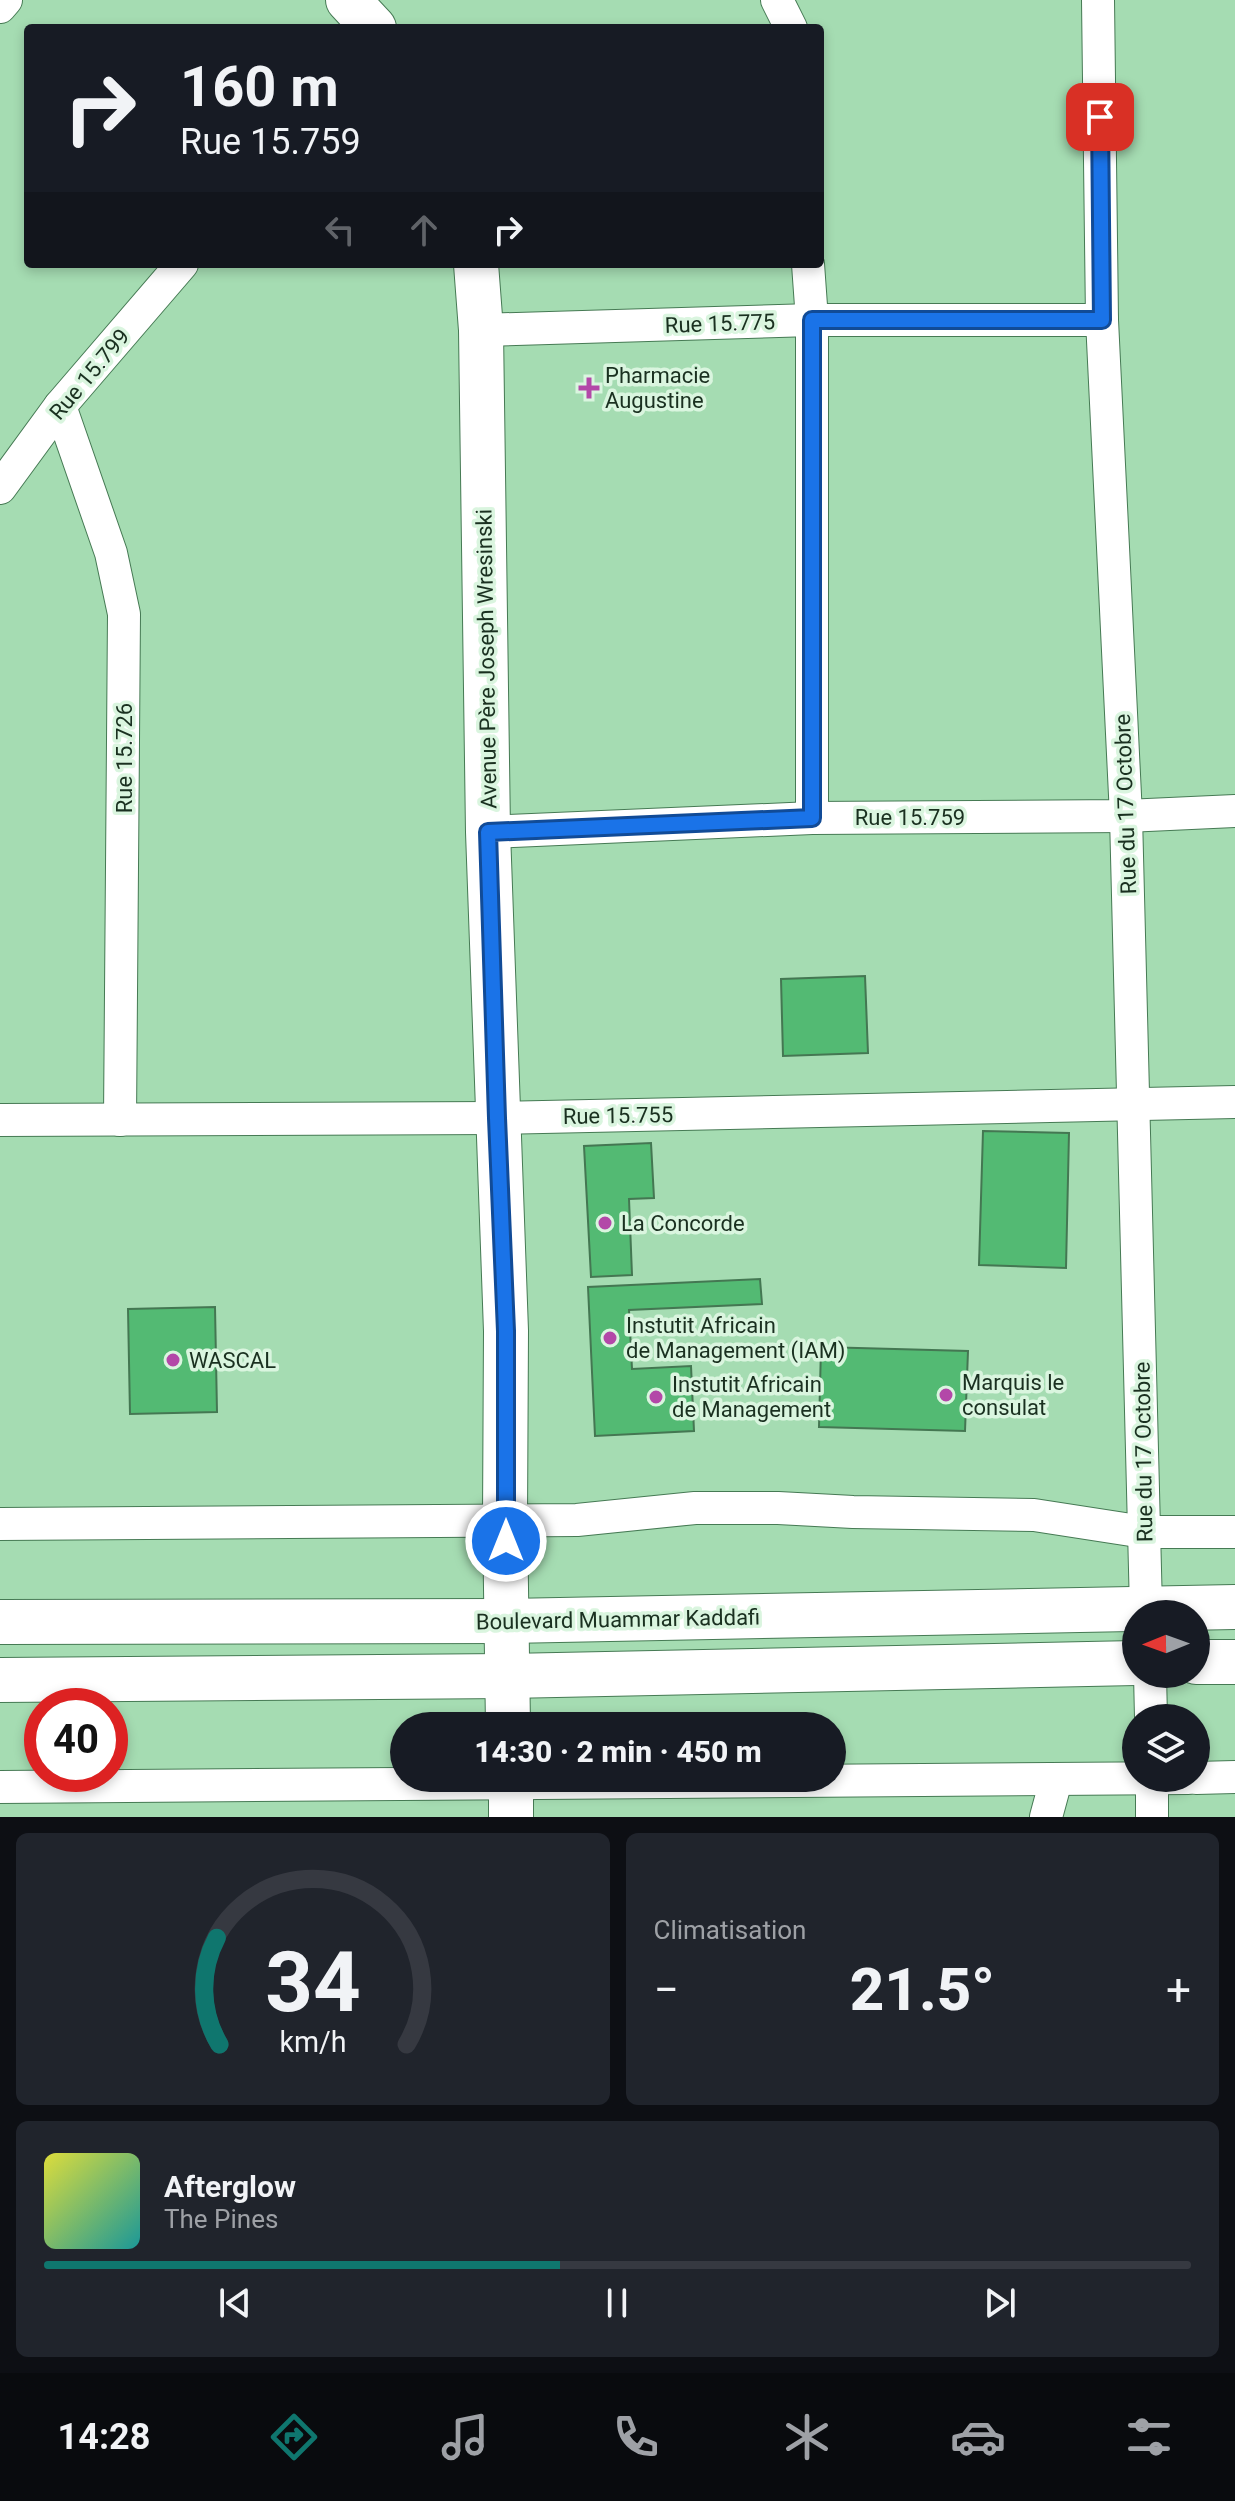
<!DOCTYPE html>
<html lang="fr">
<head>
<meta charset="utf-8">
<style>
  :root { --surface:#171b24; --page:#20242c; --text:#f1f3f6; --muted:#9ea1a6; --line:#363941; --accent:#0f766e }
  body { margin:0; font-family:Roboto,sans-serif; background:var(--page); color:var(--text); height:100vh; display:flex; flex-direction:column; font-size:30px; white-space:nowrap }
  * { box-sizing:border-box; margin:0 }
  p { font-size:26px; color:var(--muted) }
  .icon { flex:none; width:44px; height:44px; fill:none; stroke:currentColor; stroke-width:2; stroke-linecap:round; stroke-linejoin:round }
  .map { position:relative; height:1817px; overflow:hidden }
  .sheet { display:flex; flex-direction:column; gap:16px; padding:16px; background:#0d0f14; flex:1 }
  .sheet>* { flex:none }
  .top-card { position:absolute; left:24px; top:24px; width:800px; height:244px; border-radius:8px; box-shadow:0 4px 12px #0003; background:#171b24; color:var(--text); overflow:hidden }
  .needle { width:52px; rotate:269deg }
  .controls { position:absolute; left:1122px; top:1600px; display:grid; gap:16px }
  .controls a { display:grid; place-items:center; width:88px; height:88px; border-radius:50%; background:var(--surface); box-shadow:0 4px 12px #0003; font-size:40px }
  .speed { position:absolute; left:24px; top:1688px; display:flex; gap:16px; font-size:40px; font-weight:700; text-align:center }
  .speed>* { display:grid; place-content:center; width:104px; height:104px; border-radius:50%; background:var(--surface); box-shadow:0 4px 12px #0003; line-height:1 }
  .speed .limit { border:12px solid #d22; background:#fff; color:#111 }
  .pin { position:absolute; display:grid; place-items:center; width:68px; height:68px; color:#fff; margin:-34px; border-radius:16px; box-shadow:0 4px 12px #0006 }
  .me { position:absolute; width:88px; margin:-44px; rotate:0deg; stroke-linejoin:round; filter:drop-shadow(0 0 6px #0008) }
  .turn { display:flex; align-items:center; gap:28px; height:168px; padding:0 24px; font-size:36px }
  .turn .icon { width:104px; height:104px; stroke-width:2.5 }
  .turn b { display:block; font-size:56px; line-height:68px }
  .lanes { display:flex; align-items:center; height:76px; padding:0 24px; background:#0003; justify-content:center; gap:40px; direction:ltr }
  .lanes .off { opacity:.35 }
  .big { font-size:60px; font-weight:800; line-height:1.1 }
  .sheet .card { flex:1; display:flex; flex-direction:column; justify-content:center; gap:12px; min-width:0; padding:0 28px; border-radius:12px; background:var(--page) }
  .sheet .dial { align-items:center; gap:0 }
  .dial svg { height:208px; overflow:visible; fill:none; stroke:var(--line); stroke-width:7; stroke-linecap:round; text-anchor:middle }
  .dial text { fill:var(--text); stroke:none }
  .song { display:flex; align-items:center; gap:24px }
  .cover { width:96px; height:96px; border-radius:12px; background:linear-gradient(135deg,hsl(60 70% 55%),hsl(180 70% 35%)) }
  .played { height:8px; border-radius:4px; background:linear-gradient(90deg,var(--accent) 45%,var(--line) 45%) }
  .keys { display:flex; justify-content:space-around; direction:ltr }
  .heat { display:flex; justify-content:space-between; align-items:center; font-size:44px; direction:ltr }
  .sheet .tiles { flex:1; display:grid; gap:16px; grid-template-columns:1fr 1fr }
  .card:last-child { grid-column:span 2 }
  .trip { position:absolute; left:390px; top:1712px; width:456px; height:80px; border-radius:40px; background:var(--surface); box-shadow:0 4px 12px #0003; font-weight:800; line-height:80px; text-align:center }
  .tab-bar { display:flex; height:128px; justify-content:space-around; align-items:center; background:#090b0e; color:var(--muted) }
  .tab-bar .icon { width:56px; height:56px }
  .tab-bar .current { color:var(--accent) }
  .tab-bar b { font-size:36px; color:var(--text) }
  .map>svg:first-child { display:block }
  .building { fill:#53ba73; stroke:#447752; stroke-width:2 }
  .lines { fill:none; stroke-linecap:round; stroke-linejoin:round }
  .street-casing { stroke:#467a54; stroke-width:34 }
  .secondary-casing { stroke:#467a54; stroke-width:46 }
  .primary-casing { stroke:#467a54; stroke-width:46 }
  .street { stroke:#fff; stroke-width:32 }
  .secondary { stroke:#fff; stroke-width:44 }
  .primary { stroke:#fff; stroke-width:44 }
  .route-casing { stroke:#114b97; stroke-width:20 }
  .route { stroke:#1a73e8; stroke-width:14 }
  .poi-dot { fill:#b348a8; stroke:#daf5df; stroke-width:3 }
  .labels { text-anchor:middle; stroke-width:7; stroke-linejoin:round; paint-order:stroke }
  .street-label { font-size:22px; fill:#1a3020; stroke:#daf5df }
  .poi-label { font-size:22px; fill:#1a3020; stroke:#daf5df; text-anchor:start }
</style>
</head>
<body>
<div class="map">
<svg width="1235" height="1817" viewBox="0 0 1235 1817">
  <rect width="100%" height="100%" fill="#a5dcb2"/>
  <g class="building">
    <polygon points="865,976 868,1053 783,1056 781,979"/>
    <polygon points="983,1131 1069,1133 1066,1268 979,1265"/>
    <polygon points="651,1143 654,1198 629,1199 632,1275 591,1277 584,1146"/>
    <polygon points="760,1279 762,1304 629,1310 632,1369 691,1366 694,1431 595,1436 588,1287"/>
    <polygon points="215,1307 217,1412 130,1414 128,1309"/>
    <polygon points="821,1347 968,1351 965,1431 819,1427"/>
  </g>
  <g class="lines">
    <g class="street-casing">
      <g id="street">
        <polyline points="777,0 791,28"/>
        <polyline points="1098,0 1102,320 1126,816 1146,1609"/>
        <polyline points="0,7 6,0"/>
        <polyline points="808,264 812,320 812,818"/>
        <polyline points="481,330 812,320 1102,320"/>
        <polyline points="60,406 111,553 124,614 120,1120"/>
        <polyline points="0,488 60,406 182,264"/>
        <polyline points="488,832 812,818 1126,816 1235,811"/>
        <polyline points="0,1120 497,1118 1235,1102"/>
        <polyline points="0,1524 577,1520 695,1508 778,1508 853,1512 1034,1515 1144,1532 1235,1532"/>
        <polyline points="1150,1674 1151,1718"/>
        <polyline points="1152,1778 1152,1817"/>
        <polyline points="1196,1778 1235,1777"/>
        <polyline points="0,1787 1188,1778"/>
        <polyline points="1046,1817 1056,1780"/>
      </g>
    </g>
    <g class="secondary-casing">
      <g id="secondary">
        <polyline points="348,0 374,28"/>
        <polyline points="476,264 481,330 488,832 506,1331 505,1519 508,1726"/>
        <polyline points="511,1778 511,1817"/>
      </g>
    </g>
    <g class="primary-casing">
      <g id="primary">
        <polyline points="0,1622 507,1621 1235,1607"/>
        <polyline points="1196,1662 1235,1662"/>
        <polyline points="0,1680 506,1676 1136,1663"/>
      </g>
    </g>
    <use href="#street" class="street"/>
    <use href="#secondary" class="secondary"/>
    <use href="#primary" class="primary"/>
  </g>
  <g class="lines">
    <g class="route-casing">
      <polyline id="route" points="506,1541 506,1331 497,1118 488,832 812,818 812,320 1102,320 1100,117"/>
    </g>
    <use href="#route" class="route"/>
  </g>
  <g class="poi-dot">
    <path d="M585 376h8v8h8v8h-8v8h-8v-8h-8v-8h8z"/>
    <circle cx="605" cy="1223" r="8"/>
    <circle cx="610" cy="1338" r="8"/>
    <circle cx="173" cy="1360" r="8"/>
    <circle cx="946" cy="1395" r="8"/>
    <circle cx="656" cy="1397" r="8"/>
  </g>
  <g class="labels">
    <g class="street-label">
      <text transform="translate(720 323) rotate(-2)" y="8">Rue 15.775</text>
      <text transform="translate(89 374) rotate(-50)" y="8">Rue 15.799</text>
      <text transform="translate(486 659) rotate(-91)" y="8">Avenue Père Joseph Wresinski</text>
      <text transform="translate(124 758) rotate(-90)" y="8">Rue 15.726</text>
      <text transform="translate(1125 804) rotate(-92)" y="8">Rue du 17 Octobre</text>
      <text x="910" y="825">Rue 15.759</text>
      <text transform="translate(618 1115) rotate(-1)" y="8">Rue 15.755</text>
      <text transform="translate(1143 1452) rotate(-91)" y="8">Rue du 17 Octobre</text>
      <text transform="translate(618 1619) rotate(-1)" y="8">Boulevard Muammar Kaddafi</text>
    </g>
    <g class="poi-label">
      <text x="605" y="383">Pharmacie<tspan x="605" dy="25">Augustine</tspan></text>
      <text x="621" y="1231">La Concorde</text>
      <text x="626" y="1333">Instutit Africain<tspan x="626" dy="25">de Management (IAM)</tspan></text>
      <text x="189" y="1368">WASCAL</text>
      <text x="962" y="1390">Marquis le<tspan x="962" dy="25">consulat</tspan></text>
      <text x="672" y="1392">Instutit Africain<tspan x="672" dy="25">de Management</tspan></text>
    </g>
  </g>
</svg>
<div class="controls">
<a><svg class="needle" viewBox="-14 -14 28 28"><path d="M0-13l5 13h-10z" fill="#e53935"/><path d="M0 13l5-13h-10z" fill="#9ea1a6"/></svg></a>
<a><svg class="icon" aria-label="layers" viewBox="0 0 24 24"><path d="M12 4l9 5-9 5-9-5zM3 14l9 5 9-5"/></svg></a>
</div>
<div class="speed"><div class="limit">40</div></div>
<div class="pin" style="left:1100px;top:117px;background:#d93025"><svg class="icon" aria-label="arrive" viewBox="0 0 24 24"><path d="M6 21V4h12l-3 4 3 4H6"/></svg></div>
<svg class="me" style="left:506px;top:1541px" viewBox="-20 -20 40 40"><circle r="17" fill="#1a73e8" stroke="#fff" stroke-width="3"/><path d="M0-11L8 9 0 5-8 9z" fill="#fff"/></svg>
<div class="trip">14:30 · 2 min · 450 m</div>
<div class="top-card">
<div class="turn"><svg class="icon" aria-label="right" viewBox="0 0 24 24"><path d="M7 20v-9h11M14 6l5 5-5 5"/></svg><div><b>160 m</b>Rue 15.759</div></div>
<div class="lanes"><svg class="icon off" aria-label="left" viewBox="0 0 24 24"><path d="M17 20v-9H6M10 6l-5 5 5 5"/></svg><svg class="icon off" aria-label="ahead" viewBox="0 0 24 24"><path d="M12 20V5M6 11l6-6 6 6"/></svg><svg class="icon" aria-label="right" viewBox="0 0 24 24"><path d="M7 20v-9h11M14 6l5 5-5 5"/></svg></div>
</div>
</div>
<section class="sheet">
<div class="tiles">
<div class="card dial"><svg viewBox="0 0 100 80">
<path d="M14 69A42 42 0 1 1 86 69"/>
<path d="M14 69A42 42 0 0 1 13 28" stroke="#0f766e"/>
<text x="50" y="56" font-size="32" font-weight="700">34</text>
<text x="50" y="72" font-size="11">km/h</text>
</svg></div>
<div class="card"><p>Climatisation</p>
<div class="heat"><a>−</a><b class="big">21.5°</b><a>+</a></div>
</div>
<div class="card">
<div class="song"><i class="cover"></i><div><b>Afterglow</b><p>The Pines</p></div></div>
<div class="played"></div>
<div class="keys"><svg class="icon" aria-label="previous" viewBox="0 0 24 24"><path d="M18 5L8 12l10 7zM5 5v14"/></svg><svg class="icon" aria-label="pause" viewBox="0 0 24 24"><path d="M8 5v14M16 5v14"/></svg><svg class="icon" aria-label="next" viewBox="0 0 24 24"><path d="M6 5l10 7-10 7zM19 5v14"/></svg></div>
</div>
</div>
</section>
<nav class="tab-bar">
<b>14:28</b>
<svg class="icon current" aria-label="directions" viewBox="0 0 24 24"><path d="M12 3l9 9-9 9-9-9zM9 14v-3h6M13 9l2 2-2 2"/></svg>
<svg class="icon" aria-label="music" viewBox="0 0 24 24"><path d="M9 18V5l10-2v13"/><circle cx="6" cy="18" r="3"/><circle cx="16" cy="16" r="3"/></svg>
<svg class="icon" aria-label="phone" viewBox="0 0 24 24"><path d="M5 4h4l2 5-3 2q2 4 5 5l2-3 5 2v4C11 20 4 13 5 4z"/></svg>
<svg class="icon" aria-label="climate" viewBox="0 0 24 24"><path d="M12 3v18M4 7l16 10M4 17L20 7"/></svg>
<svg class="icon" aria-label="car" viewBox="0 0 24 24"><path d="M5 17H2v-5l4-1 3-4h7l3 4 3 1v5h-3M9 17h6M6 11h13"/><circle cx="7" cy="17" r="2"/><circle cx="17" cy="17" r="2"/></svg>
<svg class="icon" aria-label="filters" viewBox="0 0 24 24"><path d="M4 7h16M4 17h16"/><circle cx="9" cy="7" r="2"/><circle cx="15" cy="17" r="2"/></svg>
</nav>
</body>
</html>
